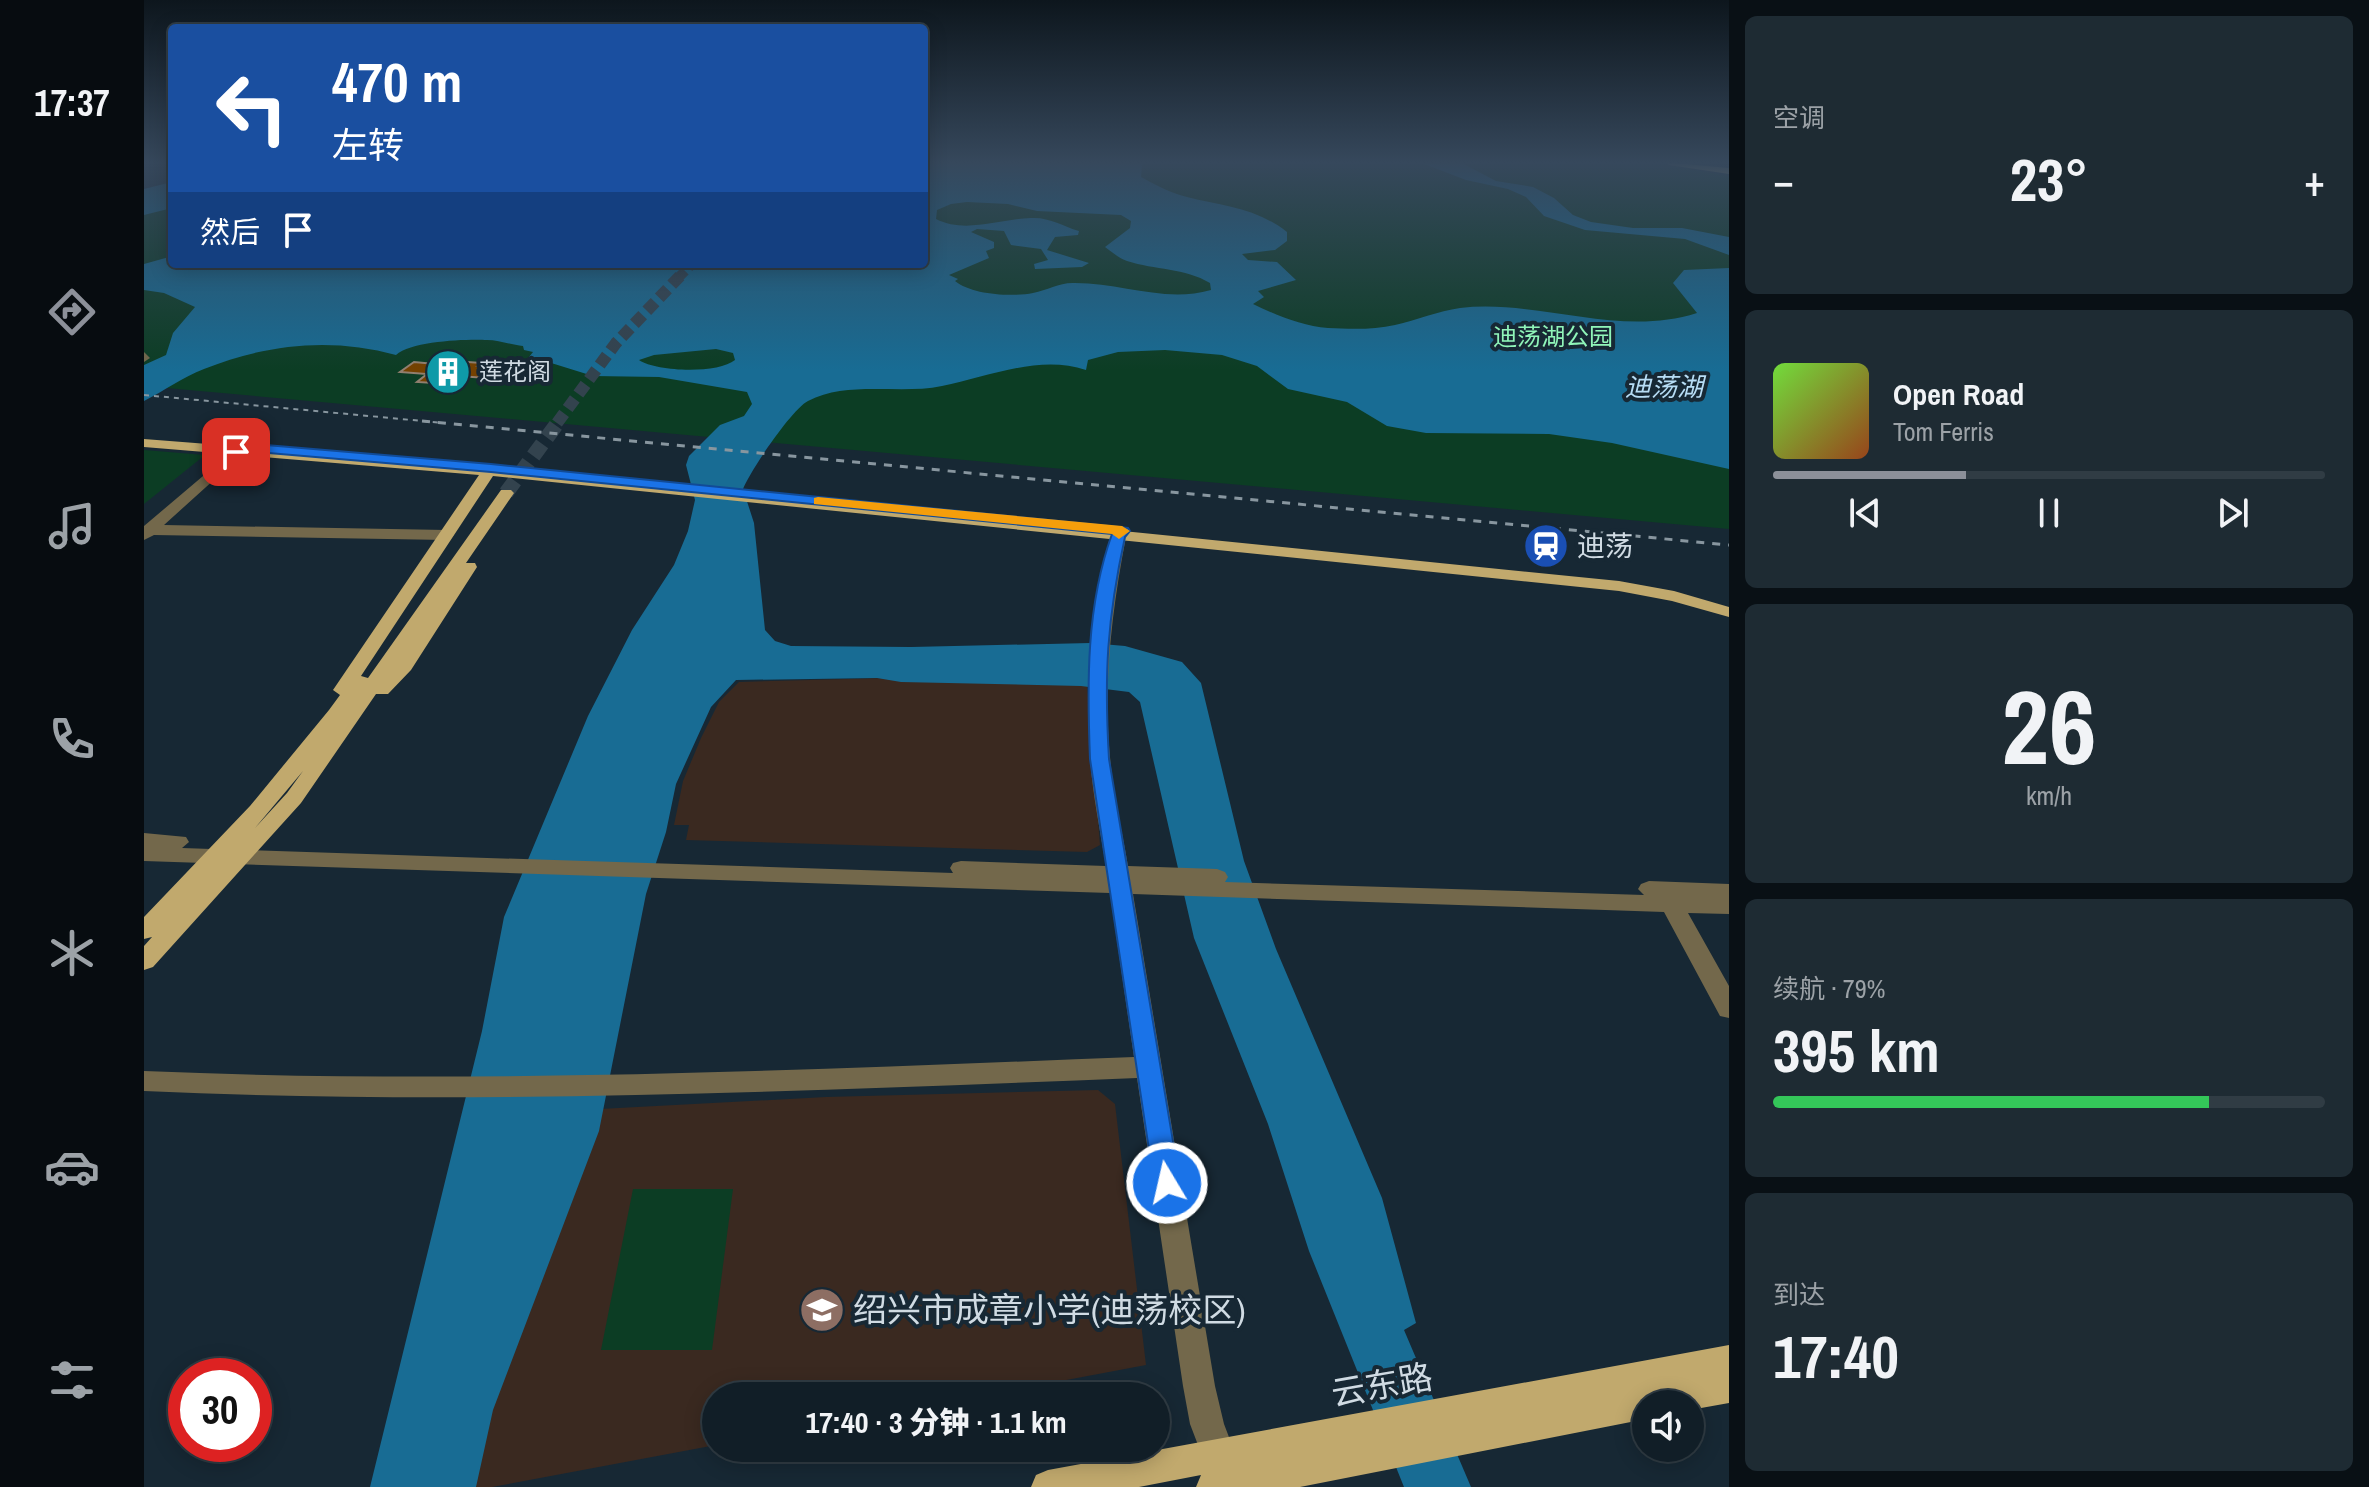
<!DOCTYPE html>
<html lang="zh">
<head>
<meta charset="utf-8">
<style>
  :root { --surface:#111e27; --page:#1e2b33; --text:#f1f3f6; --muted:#9ca2a7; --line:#303c44; --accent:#8c9099 }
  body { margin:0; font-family:"Archivo Narrow","Noto Sans SC",sans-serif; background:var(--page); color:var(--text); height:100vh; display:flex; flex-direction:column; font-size:30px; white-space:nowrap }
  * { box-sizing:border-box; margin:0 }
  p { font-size:26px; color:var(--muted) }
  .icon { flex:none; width:44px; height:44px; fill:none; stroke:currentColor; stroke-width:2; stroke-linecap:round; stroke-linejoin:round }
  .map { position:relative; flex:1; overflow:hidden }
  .drawer { display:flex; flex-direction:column; gap:16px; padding:16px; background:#091015; width:640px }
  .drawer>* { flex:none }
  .guide { position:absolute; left:24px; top:24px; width:760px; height:244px; border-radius:8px; box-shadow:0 4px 20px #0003,0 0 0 2px var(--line); background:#1a4fa0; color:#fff; overflow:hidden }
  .buttons { position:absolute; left:1488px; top:1390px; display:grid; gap:16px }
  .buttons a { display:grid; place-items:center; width:72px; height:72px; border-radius:50%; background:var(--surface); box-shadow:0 4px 20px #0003,0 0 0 2px var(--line); font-size:40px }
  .speed { position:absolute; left:24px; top:1358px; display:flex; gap:16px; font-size:40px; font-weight:700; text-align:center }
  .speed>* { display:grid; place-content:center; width:104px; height:104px; border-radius:50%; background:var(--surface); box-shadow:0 4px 20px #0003,0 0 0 2px var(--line); line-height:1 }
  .speed .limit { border:12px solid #d22; background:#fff; color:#111 }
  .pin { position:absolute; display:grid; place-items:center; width:68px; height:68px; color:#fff; margin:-34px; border-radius:16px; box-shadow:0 4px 12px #0006 }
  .me { position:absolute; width:88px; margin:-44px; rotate:351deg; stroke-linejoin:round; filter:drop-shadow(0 0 6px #0008) }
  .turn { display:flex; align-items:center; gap:28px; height:168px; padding:0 32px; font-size:36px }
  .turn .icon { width:104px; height:104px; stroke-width:2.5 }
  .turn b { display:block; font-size:56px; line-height:68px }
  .then { display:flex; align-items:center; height:76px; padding:0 32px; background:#0003; gap:16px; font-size:30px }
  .big { font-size:60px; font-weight:800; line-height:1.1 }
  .drawer .tile { flex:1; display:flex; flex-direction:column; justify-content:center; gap:12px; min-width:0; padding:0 28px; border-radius:12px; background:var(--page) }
  .drawer .dial { align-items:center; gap:0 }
  .dial b { font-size:104px; line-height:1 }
  .song { display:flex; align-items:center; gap:24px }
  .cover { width:96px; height:96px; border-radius:12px; background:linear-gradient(135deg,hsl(100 70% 55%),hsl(20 70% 35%)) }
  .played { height:8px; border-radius:4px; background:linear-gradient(90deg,var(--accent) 35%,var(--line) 35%) }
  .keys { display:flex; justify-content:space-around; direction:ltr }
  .heat { display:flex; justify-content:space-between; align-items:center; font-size:44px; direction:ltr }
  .charge { height:12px; border-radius:6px; background:linear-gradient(90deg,#34c759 79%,var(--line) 0) }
  .trip { position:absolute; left:558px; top:1382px; width:468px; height:80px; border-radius:40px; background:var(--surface); box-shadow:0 4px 20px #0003,0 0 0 2px var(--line); font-weight:800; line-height:80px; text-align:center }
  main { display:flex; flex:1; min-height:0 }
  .tab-bar { display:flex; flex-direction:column; width:144px; justify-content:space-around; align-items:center; background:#070c10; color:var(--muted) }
  .tab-bar .icon { width:56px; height:56px }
  .tab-bar .active { color:var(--accent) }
  .tab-bar b { font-size:36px; color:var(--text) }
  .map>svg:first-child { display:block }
  .education { fill:#3a2920 }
  .green { fill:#0c3d24 }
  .water { fill:#186c94; fill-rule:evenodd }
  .building { fill:#744100; stroke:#917f6f; stroke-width:2 }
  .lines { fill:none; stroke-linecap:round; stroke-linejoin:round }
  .major-tunnel-far2 { stroke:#33434e; stroke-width:10; stroke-dasharray:10 5; stroke-linecap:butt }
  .major-tunnel-far1 { stroke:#33434e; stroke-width:12; stroke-dasharray:12 6; stroke-linecap:butt }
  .major-tunnel { stroke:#33434e; stroke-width:15; stroke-dasharray:15 8; stroke-linecap:butt }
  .minor { fill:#73684b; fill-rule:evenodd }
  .major { fill:#c1a96d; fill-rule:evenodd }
  .highway { fill:#e1c37a; fill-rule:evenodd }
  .rail-far1 { stroke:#88969f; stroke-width:2; stroke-dasharray:5 5; stroke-linecap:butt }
  .rail { stroke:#88969f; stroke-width:3; stroke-dasharray:8 8; stroke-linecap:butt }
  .route { fill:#1a73e8; stroke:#114b97; stroke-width:2 }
  .slow { fill:#f59e0b }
  .labels { text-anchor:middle; stroke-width:8; stroke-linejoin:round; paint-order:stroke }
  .far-park-label { font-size:24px; fill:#90f5b9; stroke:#172834 }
  .far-poi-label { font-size:24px; fill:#d0dbe3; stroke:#172834; text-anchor:start }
  .far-water-label { font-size:26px; font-style:italic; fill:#b7ddf5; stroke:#172834 }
  .poi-label { font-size:28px; fill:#d0dbe3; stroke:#172834; text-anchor:start }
  .near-poi-label { font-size:34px; fill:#d0dbe3; stroke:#172834; text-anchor:start }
  .near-street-label { font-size:34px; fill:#d0dbe3; stroke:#172834 }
</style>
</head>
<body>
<main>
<nav class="tab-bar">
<b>17:37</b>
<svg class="icon active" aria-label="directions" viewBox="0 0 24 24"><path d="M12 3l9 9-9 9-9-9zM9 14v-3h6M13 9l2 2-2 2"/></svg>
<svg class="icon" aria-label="music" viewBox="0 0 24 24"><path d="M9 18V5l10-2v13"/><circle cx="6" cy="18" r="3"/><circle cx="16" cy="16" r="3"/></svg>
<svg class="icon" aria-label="phone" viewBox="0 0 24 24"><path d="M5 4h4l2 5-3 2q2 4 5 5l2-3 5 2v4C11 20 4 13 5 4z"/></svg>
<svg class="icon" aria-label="climate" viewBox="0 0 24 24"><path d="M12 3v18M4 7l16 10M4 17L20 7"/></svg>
<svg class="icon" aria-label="car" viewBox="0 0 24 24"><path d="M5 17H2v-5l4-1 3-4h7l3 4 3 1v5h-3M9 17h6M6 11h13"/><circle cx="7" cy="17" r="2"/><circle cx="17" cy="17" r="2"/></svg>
<svg class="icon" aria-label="filters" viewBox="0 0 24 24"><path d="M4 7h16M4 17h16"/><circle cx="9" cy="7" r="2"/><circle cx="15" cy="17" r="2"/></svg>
</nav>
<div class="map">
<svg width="1585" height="1487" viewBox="0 0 1585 1487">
  <rect width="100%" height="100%" fill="#172834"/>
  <g class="education">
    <polygon points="742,678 943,685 956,845 943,852 542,840 545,825 530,825 539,781 557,738 575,702 595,682"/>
    <polygon points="954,1090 971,1104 1002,1365 837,1396 572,1396 572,1445 348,1487 318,1487 456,1109 682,1097"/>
  </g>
  <g class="green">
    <polygon points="780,162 1506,162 1585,176 1585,529 0,386 0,196 28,187 28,264 780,264"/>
    <polygon points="0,450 61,455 0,504"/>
    <polygon points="489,1189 589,1189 568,1350 457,1350"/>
  </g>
  <g class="water">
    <path d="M780 162H1004L998 165 997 177C1012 185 1026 193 1043 197 1079 206 1113 208 1143 232V241L1131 250 1098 254 1104 260 1133 262 1152 280 1114 291 1120 297 1109 304C1132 315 1158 326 1184 328 1205 329 1230 330 1251 325 1273 320 1294 311 1316 308 1395 299 1475 338 1553 313L1529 283 1540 270 1585 268V469L1468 443 1405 434 1282 433 1243 426 1203 402 1144 389 1113 366 1078 355 1021 350 974 352 944 360 942 370C895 354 844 377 798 386 755 395 704 380 664 401 648 409 606 471 599 489L610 523 621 630 631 641 647 646 767 647 946 643 981 646 1038 662 1057 683 1100 861 1132 949 1238 1198 1272 1323 1260 1330 1327 1487H1260L1165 1251 1124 1124 1050 938 996 702 985 692 937 686 757 682 733 678 592 680 567 707 532 784 522 832 502 894 455 1131 349 1410 332 1487H226L338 1031 360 917 444 716 488 630 530 565 544 531 551 500 542 465 545 456 576 425 600 416 608 404 603 392 515 377 449 376 404 362H381L389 352 380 350 379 346C367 345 355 340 343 340 321 339 268 341 252 355 187 337 123 344 60 369 39 377 20 391 0 401V365L22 355 29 333 51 307 20 293 0 290V264L25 257 28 250V264H780ZM823 202 864 204 893 211 977 215 987 221 986 228 961 247C968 252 976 259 983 261 1011 270 1041 268 1066 283L1067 290C1021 303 978 283 931 283 916 282 904 290 889 293 868 297 828 295 811 281L814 279 805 275 845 258 842 251 850 248V242L827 232 833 229 860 231 867 245 897 249 904 260 890 264 891 269 938 267 945 263 903 250 911 237 934 235 935 231C918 226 906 217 887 218 856 219 821 234 792 219L793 210 807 204ZM572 349 589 353 591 360C574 374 513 372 495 360L510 355Z"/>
    <polygon points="1275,162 1316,162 1352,181 1389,187 1410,198 1429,215 1447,222 1489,228 1538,228 1585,237 1585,255 1541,239 1441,230 1400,216 1382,197 1364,189 1322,180"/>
    <polygon points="28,182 28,208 0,215 0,189"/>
  </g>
  <polygon class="building" points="296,360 338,363 334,366 355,367 342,378 315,376 306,384 273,382 283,374 256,372 270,362 291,364"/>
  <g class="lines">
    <polyline class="major-tunnel-far2" points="534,278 548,264"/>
    <polyline class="major-tunnel-far1" points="413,423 472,343 536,276"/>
    <polyline class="major-tunnel" points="362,493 415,421"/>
    <g class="minor">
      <polygon points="0,352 6,358 0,362"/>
      <polygon points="98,443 103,444 103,450 20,525 302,530 310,535 302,540 10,535 0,540 0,526"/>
      <path d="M978 526 986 531 982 537C968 609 959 683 966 757 969 794 978 830 984 866L1073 869 1081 872 1084 877 1081 882 1500 895 1494 889 1497 884 1505 881 1585 884V914L1544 913 1585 986V1018L1576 1016 1520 912 989 894 1071 1386 1080 1424 1104 1487H1070L1046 1424 1039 1386 993 1078C662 1091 331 1106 0 1091V1071C330 1085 660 1070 990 1057L966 893 0 861V833L42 837 45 842 38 848 809 873 806 868 809 863 817 861 962 866C956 829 948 792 946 756 941 681 950 609 966 536L972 528Z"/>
    </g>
    <g class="major">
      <path d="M0 439 341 466 347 464 354 468 1475 581 1530 591 1585 607V617L1528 601 1475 591 349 476 217 676 224 678 357 490H367L370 493 322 563H331L333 567 267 670 244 694H232L157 803 9 967 0 970V946L8 937 0 939V917L106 806 185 710 196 695 189 690 335 475 0 447ZM159 771 143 793 111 828Z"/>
      <polygon points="1585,1345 1585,1403 1546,1410 1546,1404 1502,1404 1502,1419 1156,1487 1052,1487 1057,1475 995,1487 887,1487 892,1475 904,1470"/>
    </g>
    <polygon class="highway" points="1520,162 1585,168 1585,174 1525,165"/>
    <polyline class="rail-far1" points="0,395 300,423"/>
    <polyline class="rail" points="278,421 1585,545"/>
  </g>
  <linearGradient id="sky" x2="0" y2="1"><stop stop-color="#0d161d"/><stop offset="0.44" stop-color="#36485c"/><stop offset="1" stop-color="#36485c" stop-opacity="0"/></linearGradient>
  <rect width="1585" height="370" fill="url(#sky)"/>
  <path class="route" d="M98 443 347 464 984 528 986 531 981 537C963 619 960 675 965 759L1036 1183 1032 1191 1023 1194 1014 1191 1010 1183 946 759C943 684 942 606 968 534L347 472 101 451 88 455V449Z"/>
  <polygon class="slow" points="674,497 978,526 986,531 975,539 968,534 670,504 670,498"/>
  <defs>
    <g id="building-disc" transform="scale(2.3)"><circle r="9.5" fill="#0f9aa8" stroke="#172834"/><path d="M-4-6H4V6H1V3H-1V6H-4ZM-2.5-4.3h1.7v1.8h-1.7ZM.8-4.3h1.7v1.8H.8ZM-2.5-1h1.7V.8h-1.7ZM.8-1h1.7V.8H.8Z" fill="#fff"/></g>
    <g id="station-disc" transform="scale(2.3)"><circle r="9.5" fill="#1a4fb4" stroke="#172834"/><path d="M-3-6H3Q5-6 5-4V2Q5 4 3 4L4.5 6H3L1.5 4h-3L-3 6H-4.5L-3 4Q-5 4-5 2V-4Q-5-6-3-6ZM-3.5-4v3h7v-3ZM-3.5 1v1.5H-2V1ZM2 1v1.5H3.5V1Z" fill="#fff"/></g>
    <g id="school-disc" transform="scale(2.3)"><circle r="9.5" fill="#8d6e63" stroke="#172834"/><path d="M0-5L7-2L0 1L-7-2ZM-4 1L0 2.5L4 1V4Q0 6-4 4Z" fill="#fff"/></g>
  </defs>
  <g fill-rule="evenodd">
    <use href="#building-disc" x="304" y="372"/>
    <use href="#station-disc" x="1402" y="546"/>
    <use href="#school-disc" x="678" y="1310"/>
  </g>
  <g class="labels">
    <g class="far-park-label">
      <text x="1409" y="345">迪荡湖公园</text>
    </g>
    <g class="far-poi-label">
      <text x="335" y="380">莲花阁</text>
    </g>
    <g class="far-water-label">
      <text x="1520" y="396">迪荡湖</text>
    </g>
    <g class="poi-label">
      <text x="1433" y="556">迪荡</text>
    </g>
    <g class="near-poi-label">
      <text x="709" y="1322">绍兴市成章小学(迪荡校区)</text>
    </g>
    <g class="near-street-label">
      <text transform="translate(1238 1385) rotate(-10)" y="12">云东路</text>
    </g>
  </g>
</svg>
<div class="buttons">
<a><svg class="icon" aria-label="sound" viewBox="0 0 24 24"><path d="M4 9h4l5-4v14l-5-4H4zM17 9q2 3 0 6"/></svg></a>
</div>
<div class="speed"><div class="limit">30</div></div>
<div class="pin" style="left:92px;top:452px;background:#d93025"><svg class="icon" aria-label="arrive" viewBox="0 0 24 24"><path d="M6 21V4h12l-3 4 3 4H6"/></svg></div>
<svg class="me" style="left:1023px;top:1183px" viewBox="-20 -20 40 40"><circle r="17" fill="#1a73e8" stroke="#fff" stroke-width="3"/><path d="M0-11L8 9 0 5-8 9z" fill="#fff"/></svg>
<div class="trip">17:40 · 3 分钟 · 1.1 km</div>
<div class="guide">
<div class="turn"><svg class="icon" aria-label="left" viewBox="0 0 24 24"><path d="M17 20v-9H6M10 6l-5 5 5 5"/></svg><div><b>470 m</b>左转</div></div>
<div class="then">然后<svg class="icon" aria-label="arrive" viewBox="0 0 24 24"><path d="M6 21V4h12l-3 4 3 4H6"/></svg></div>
</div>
</div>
<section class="drawer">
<div class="tile"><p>空调</p>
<div class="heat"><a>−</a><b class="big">23°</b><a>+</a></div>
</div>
<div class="tile">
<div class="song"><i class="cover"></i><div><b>Open Road</b><p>Tom Ferris</p></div></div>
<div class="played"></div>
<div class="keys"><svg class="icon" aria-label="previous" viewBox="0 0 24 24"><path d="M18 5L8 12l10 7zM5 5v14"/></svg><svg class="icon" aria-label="pause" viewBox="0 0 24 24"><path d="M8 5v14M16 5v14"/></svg><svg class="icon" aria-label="next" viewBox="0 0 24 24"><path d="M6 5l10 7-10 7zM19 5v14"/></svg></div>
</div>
<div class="tile dial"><b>26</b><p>km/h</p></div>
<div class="tile"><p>续航 · 79%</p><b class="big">395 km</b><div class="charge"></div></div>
<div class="tile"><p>到达</p><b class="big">17:40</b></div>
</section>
</main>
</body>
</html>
